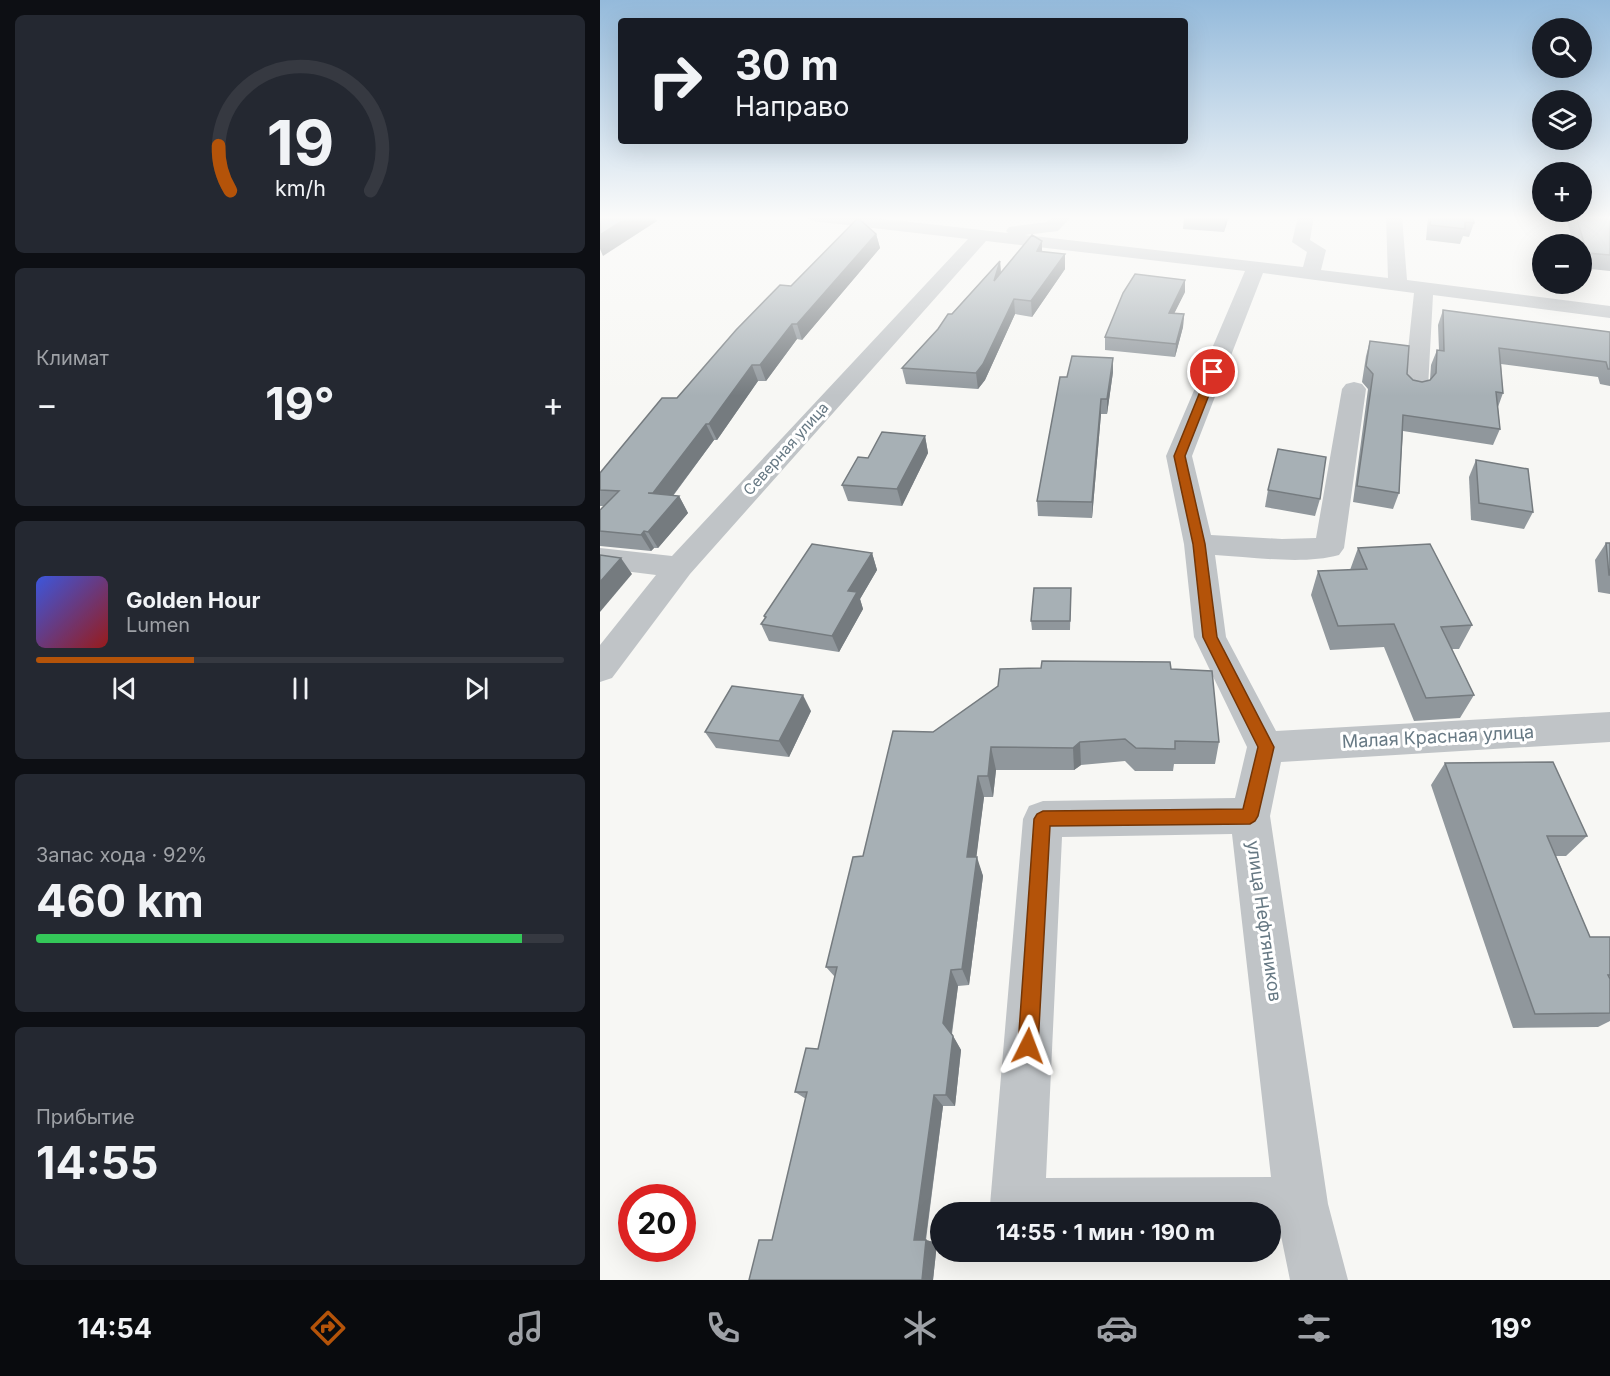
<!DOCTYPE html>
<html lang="ru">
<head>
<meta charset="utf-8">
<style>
  :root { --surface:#171b24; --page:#242831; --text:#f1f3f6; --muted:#9ea1a6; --line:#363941; --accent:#b45309 }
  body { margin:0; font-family:Inter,sans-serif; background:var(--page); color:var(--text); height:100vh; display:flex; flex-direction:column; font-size:22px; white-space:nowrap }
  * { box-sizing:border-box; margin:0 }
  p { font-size:20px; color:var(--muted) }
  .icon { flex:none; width:33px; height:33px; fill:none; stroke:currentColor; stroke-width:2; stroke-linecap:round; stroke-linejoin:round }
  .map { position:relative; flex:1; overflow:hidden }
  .side { display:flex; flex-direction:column; gap:15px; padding:15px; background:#0d0f14; width:600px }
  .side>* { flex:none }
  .hud { position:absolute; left:18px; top:18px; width:570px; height:126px; border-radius:6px; box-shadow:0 6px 24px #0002; background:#171b24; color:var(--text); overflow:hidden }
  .buttons { position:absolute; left:932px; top:18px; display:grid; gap:12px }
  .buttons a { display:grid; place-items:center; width:60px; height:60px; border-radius:50%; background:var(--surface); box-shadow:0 6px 24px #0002; font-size:30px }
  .speed { position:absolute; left:18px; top:1184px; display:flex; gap:12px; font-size:30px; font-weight:700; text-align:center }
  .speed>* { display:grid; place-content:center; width:78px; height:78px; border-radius:50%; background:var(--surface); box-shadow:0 6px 24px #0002; line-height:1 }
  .speed .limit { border:9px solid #d22; background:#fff; color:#111 }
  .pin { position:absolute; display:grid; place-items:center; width:51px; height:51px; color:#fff; margin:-26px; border:3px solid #fff; border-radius:50%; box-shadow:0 2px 6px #0007 }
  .me { position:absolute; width:66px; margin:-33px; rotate:3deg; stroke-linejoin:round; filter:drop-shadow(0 0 4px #0008) }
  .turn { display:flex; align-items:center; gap:21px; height:126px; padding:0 18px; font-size:27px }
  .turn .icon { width:78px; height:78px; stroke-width:2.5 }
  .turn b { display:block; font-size:42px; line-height:51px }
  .big { font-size:45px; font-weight:700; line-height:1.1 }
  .side .widget { flex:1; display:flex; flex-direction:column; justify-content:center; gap:9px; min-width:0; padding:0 21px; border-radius:9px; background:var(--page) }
  .side .dial { align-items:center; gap:0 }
  .dial svg { height:156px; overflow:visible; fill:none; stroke:var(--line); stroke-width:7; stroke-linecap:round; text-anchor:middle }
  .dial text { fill:var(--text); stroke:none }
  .song { display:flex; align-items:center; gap:18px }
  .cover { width:72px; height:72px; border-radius:9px; background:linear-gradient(135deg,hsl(230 70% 55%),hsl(0 70% 35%)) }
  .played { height:6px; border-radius:3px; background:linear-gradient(90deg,var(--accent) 30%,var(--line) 30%) }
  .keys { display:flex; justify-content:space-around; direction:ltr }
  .heat { display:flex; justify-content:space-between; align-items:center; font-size:33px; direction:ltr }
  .charge { height:9px; border-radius:4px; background:linear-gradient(90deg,#34c759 92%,var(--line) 0) }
  .trip { position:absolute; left:330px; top:1202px; width:351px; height:60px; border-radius:30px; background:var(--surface); box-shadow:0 6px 24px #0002; font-weight:700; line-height:60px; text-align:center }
  .tabs { display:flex; height:96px; justify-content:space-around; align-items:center; background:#090b0e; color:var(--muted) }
  .tabs .icon { width:42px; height:42px }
  .tabs .on { color:var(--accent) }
  .tabs b { font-size:27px; color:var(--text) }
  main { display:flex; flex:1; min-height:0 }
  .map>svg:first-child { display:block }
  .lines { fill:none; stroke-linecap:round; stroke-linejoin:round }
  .minor { fill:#c0c4c7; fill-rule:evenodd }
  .wall { fill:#90979c }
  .shaded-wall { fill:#757b7f }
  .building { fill:#a7b0b5; stroke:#757b7f; stroke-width:1.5 }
  .route { fill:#b45309; stroke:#753606; stroke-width:1.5 }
  .labels { text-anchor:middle; stroke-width:6; stroke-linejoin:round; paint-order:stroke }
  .far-street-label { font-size:15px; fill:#677984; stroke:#fff }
  .street-label { font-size:18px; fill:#677984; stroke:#fff }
</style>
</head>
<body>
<main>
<section class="side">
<div class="widget dial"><svg viewBox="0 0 100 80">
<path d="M14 69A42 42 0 1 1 86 69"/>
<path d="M14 69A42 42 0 0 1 8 46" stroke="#b45309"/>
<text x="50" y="56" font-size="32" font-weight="700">19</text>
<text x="50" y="72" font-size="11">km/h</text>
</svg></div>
<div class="widget"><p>Климат</p>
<div class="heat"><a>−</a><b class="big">19°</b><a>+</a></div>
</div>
<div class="widget">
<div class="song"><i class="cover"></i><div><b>Golden Hour</b><p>Lumen</p></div></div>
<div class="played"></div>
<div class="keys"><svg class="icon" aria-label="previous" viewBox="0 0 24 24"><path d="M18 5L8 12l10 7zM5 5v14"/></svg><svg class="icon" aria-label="pause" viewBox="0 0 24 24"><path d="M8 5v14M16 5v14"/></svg><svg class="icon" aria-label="next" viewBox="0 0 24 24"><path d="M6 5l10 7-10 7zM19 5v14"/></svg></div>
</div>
<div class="widget"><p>Запас хода · 92%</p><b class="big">460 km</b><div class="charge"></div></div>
<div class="widget"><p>Прибытие</p><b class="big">14:55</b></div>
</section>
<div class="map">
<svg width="1010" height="1280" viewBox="0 0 1010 1280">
  <rect width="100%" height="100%" fill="#f7f7f4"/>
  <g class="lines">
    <path class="minor" d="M204 216H259L408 233 406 231 409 227 447 222 454 216H472L458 231 425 235 703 267 707 252 692 242 698 216H714L710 240 726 250 721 270 788 278 786 216H802L807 280 1010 306V318L833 295 828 388 824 393 816 395 808 393 804 388 814 293 663 273 592 456 611 535 682 539 716 538 742 389 746 384 754 382 762 384 766 389 744 548 739 555C703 565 653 557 615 555L626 637 676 731 1010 712V742L681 762 670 816 728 1204 748 1280H690L680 1231H670V1212H393L390 1205 423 819 429 806 443 801 635 798 647 747 594 637 584 544 566 456 645 271 386 241 90 574 12 678 0 682V645L56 575 0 568V548L72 556 368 239 212 221ZM632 834 671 1177 446 1178 462 837Z"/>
  </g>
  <g class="wall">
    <polygon points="584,216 629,216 624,232 583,229"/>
    <polygon points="828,216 873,216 874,223 869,237 863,236 860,244 826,240"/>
    <polygon points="966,216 1010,216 1010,271 981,268 981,244 973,244"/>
    <polygon points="276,234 280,248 202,340 197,339 166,381 158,381 117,440 114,440 73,496 79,496 88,513 58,548 54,548 51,551 0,546 0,510 4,506 0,506 0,473 191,286"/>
    <polygon points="442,241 442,252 465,254 465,269 432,317 415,314 385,380 378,389 306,384 302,368 400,261 401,273"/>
    <polygon points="585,292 574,313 584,314 583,327 575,357 505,350 505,337"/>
    <polygon points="843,310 1010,332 1010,386 1000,384 998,377 901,364 903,393 898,407 900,429 893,445 803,431 799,493 793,509 753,502 768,389 762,382 766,356 770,341 813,380 822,382 830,380 831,365 837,350 839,350 838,325"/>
    <polygon points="513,372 507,414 501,414 492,518 438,516 437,501 467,377"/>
    <polygon points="325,436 328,453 302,506 248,501 242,485 268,458"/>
    <polygon points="876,460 933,512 924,529 871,520 869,477"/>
    <polygon points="668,490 720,499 715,516 665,507"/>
    <polygon points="1006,543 1010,543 1010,594 998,592 995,560"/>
    <polygon points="758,548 872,625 859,649 852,649 874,695 860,718 814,721 784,647 730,650 711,595 718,571 750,570"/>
    <polygon points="272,553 277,570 260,599 263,609 239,652 169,641 161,624 165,619 164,616"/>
    <polygon points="471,588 470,630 432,630 431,621"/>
    <polygon points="571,669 619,742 615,764 574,764 573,771 535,771 525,761 481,765 474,770 396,770 393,797 384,797 376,857 383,876 369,985 358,986 352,1034 361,1050 355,1106 343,1106 326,1240 337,1243 333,1280 149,1280 172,1240 206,1099 195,1092 218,1049 235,977 226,967 263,856 333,732"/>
    <polygon points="211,711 189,757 116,748 105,732"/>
    <polygon points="845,763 987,836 966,856 956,856 990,937 1010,937 1010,1021 998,1027 913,1028 831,785"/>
  </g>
  <g class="shaded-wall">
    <polygon points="30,216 55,216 57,221 3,256 0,249 0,235"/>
    <polygon points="627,216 629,216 624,232 626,218"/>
    <polygon points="276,234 280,248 202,340 197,324"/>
    <polygon points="442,241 442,256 437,251"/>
    <polygon points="465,254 465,269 432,317 431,301"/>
    <polygon points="400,261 401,276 394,281"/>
    <polygon points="585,280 585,292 568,326 569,313"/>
    <polygon points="414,299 415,314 385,380 378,389 376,373"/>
    <polygon points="584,314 583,327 575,357 576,344"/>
    <polygon points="192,324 197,339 166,381 160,365"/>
    <polygon points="513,358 513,372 507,414 507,399"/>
    <polygon points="152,365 158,381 117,440 109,424"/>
    <polygon points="501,399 501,414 492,518 492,502"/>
    <polygon points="106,424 114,440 62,510 53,493"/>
    <polygon points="325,436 328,453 302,506 297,489"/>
    <polygon points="79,496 88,513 58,548 48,532"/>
    <polygon points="44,531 54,548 51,551 41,535"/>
    <polygon points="272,553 277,570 260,599 263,609 239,652 232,636 248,591"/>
    <polygon points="21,558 32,574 0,612 0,582"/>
    <polygon points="203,695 211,711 189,757 179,741"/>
    <polygon points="480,742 481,765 474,770 473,748"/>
    <polygon points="391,747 396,770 393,797 388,776"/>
    <polygon points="378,776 384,797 374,876 367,857"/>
    <polygon points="377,857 383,876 369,985 362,969"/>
    <polygon points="351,970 358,986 351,1037 343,1023"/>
    <polygon points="353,1036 361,1050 355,1106 346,1095"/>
    <polygon points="334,1095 343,1106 325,1243 314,1240"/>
    <polygon points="326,1240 337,1243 333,1280 322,1280"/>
  </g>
  <g class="building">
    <polygon points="0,216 30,216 0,235"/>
    <polygon points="602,216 627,216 626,218"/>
    <polygon points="831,216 873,216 874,223 865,222 865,229 830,225"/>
    <polygon points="976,216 1010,216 1010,255 987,253"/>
    <polygon points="258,218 276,234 197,324 192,324 160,365 152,365 109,424 106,424 53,493 48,493 79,496 48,532 44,531 41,535 0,531 0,510 19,491 0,490 0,473 62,398 77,398 136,330 180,285 191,286"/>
    <polygon points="432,235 442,241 437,251 465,254 431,301 414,299 383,364 376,373 302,368 338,329 348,314 352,314 400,261 394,281"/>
    <polygon points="535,274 585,280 569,313 584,314 576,344 505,337 523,293"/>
    <polygon points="843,310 1010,332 1010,369 1008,369 1006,362 899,348 903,393 896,392 900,429 803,415 799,493 757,486 773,374 766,366 770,341 809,346 807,374 813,380 822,382 830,380 836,373 837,350 844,351"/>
    <polygon points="472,356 513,358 507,399 501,399 492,502 437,501 460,377 467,377"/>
    <polygon points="282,432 325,436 297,489 242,485 258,457 268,458"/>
    <polygon points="678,449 726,457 720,499 668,490"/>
    <polygon points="876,460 928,469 933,512 879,503"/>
    <polygon points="1006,543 1010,543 1010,575 1009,575"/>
    <polygon points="212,544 272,553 248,591 257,592 232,636 161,624 166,617 164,616"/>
    <polygon points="830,544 872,625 841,627 874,695 826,698 794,624 738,626 718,571 767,569 758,548"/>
    <polygon points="0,555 21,558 0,582"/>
    <polygon points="434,588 471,588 470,621 431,621"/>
    <polygon points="442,661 570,662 571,669 612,671 619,742 575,741 575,749 536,748 525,739 480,742 473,748 391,747 388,776 378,776 367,857 377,857 362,969 351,970 343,1023 353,1036 346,1095 334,1095 314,1240 326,1240 322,1280 149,1280 159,1240 172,1240 207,1092 195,1092 206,1048 218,1049 237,967 226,967 253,857 263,856 293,731 333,732 398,686 400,669 441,668"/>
    <polygon points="132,686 203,695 179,741 105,732"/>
    <polygon points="953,762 987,836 947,836 990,937 1010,937 1010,975 1008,975 1010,979 1010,1013 935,1014 845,763"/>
  </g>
  <linearGradient id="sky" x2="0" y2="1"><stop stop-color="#94badb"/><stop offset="0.55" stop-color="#fbfbfa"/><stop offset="1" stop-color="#fbfbfa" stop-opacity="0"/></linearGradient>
  <rect width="1010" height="396" fill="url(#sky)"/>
  <polygon class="route" points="613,369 618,372 585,456 605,544 617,637 674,747 658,816 655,821 650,824 450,826 438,1046 435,1053 428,1056 421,1053 418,1046 434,819 437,814 443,811 643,809 658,747 603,637 593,544 574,456 608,372"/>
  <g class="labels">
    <g class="far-street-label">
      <text transform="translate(186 449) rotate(-48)" y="5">Северная улица</text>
    </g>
    <g class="street-label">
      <text transform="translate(838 737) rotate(-3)" y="6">Малая Красная улица</text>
      <text transform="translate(664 921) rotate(82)" y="6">улица Нефтяников</text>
    </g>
  </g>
</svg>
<div class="buttons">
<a><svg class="icon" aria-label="search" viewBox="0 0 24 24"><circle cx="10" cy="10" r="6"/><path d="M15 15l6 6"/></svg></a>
<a><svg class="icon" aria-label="layers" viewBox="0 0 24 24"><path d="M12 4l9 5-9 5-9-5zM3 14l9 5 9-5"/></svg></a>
<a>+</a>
<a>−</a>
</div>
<div class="speed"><div class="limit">20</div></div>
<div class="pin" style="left:613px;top:372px;background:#d93025"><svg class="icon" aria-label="arrive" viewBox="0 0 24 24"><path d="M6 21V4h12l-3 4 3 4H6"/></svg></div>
<svg class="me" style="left:428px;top:1046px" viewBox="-20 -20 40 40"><path d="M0-17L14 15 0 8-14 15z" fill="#b45309" stroke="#fff" stroke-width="4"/></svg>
<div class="trip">14:55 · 1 мин · 190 m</div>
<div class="hud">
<div class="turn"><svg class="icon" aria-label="right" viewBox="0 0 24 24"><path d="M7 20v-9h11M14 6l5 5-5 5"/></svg><div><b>30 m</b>Направо</div></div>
</div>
</div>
</main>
<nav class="tabs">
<b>14:54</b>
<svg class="icon on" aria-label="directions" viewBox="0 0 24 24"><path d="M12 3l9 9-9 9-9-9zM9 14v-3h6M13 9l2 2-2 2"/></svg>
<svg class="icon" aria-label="music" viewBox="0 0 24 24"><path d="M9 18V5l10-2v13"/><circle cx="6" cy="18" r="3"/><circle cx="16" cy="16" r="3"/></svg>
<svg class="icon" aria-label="phone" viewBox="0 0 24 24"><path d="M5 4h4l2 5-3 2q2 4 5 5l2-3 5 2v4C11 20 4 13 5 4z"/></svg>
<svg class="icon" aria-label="climate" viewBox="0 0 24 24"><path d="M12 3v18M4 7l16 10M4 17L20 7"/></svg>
<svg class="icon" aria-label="car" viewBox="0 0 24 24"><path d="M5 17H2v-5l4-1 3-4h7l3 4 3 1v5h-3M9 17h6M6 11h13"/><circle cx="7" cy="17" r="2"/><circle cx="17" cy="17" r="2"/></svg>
<svg class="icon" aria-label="filters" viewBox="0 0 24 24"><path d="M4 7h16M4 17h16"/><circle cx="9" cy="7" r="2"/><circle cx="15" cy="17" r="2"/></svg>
<b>19°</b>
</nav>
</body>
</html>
